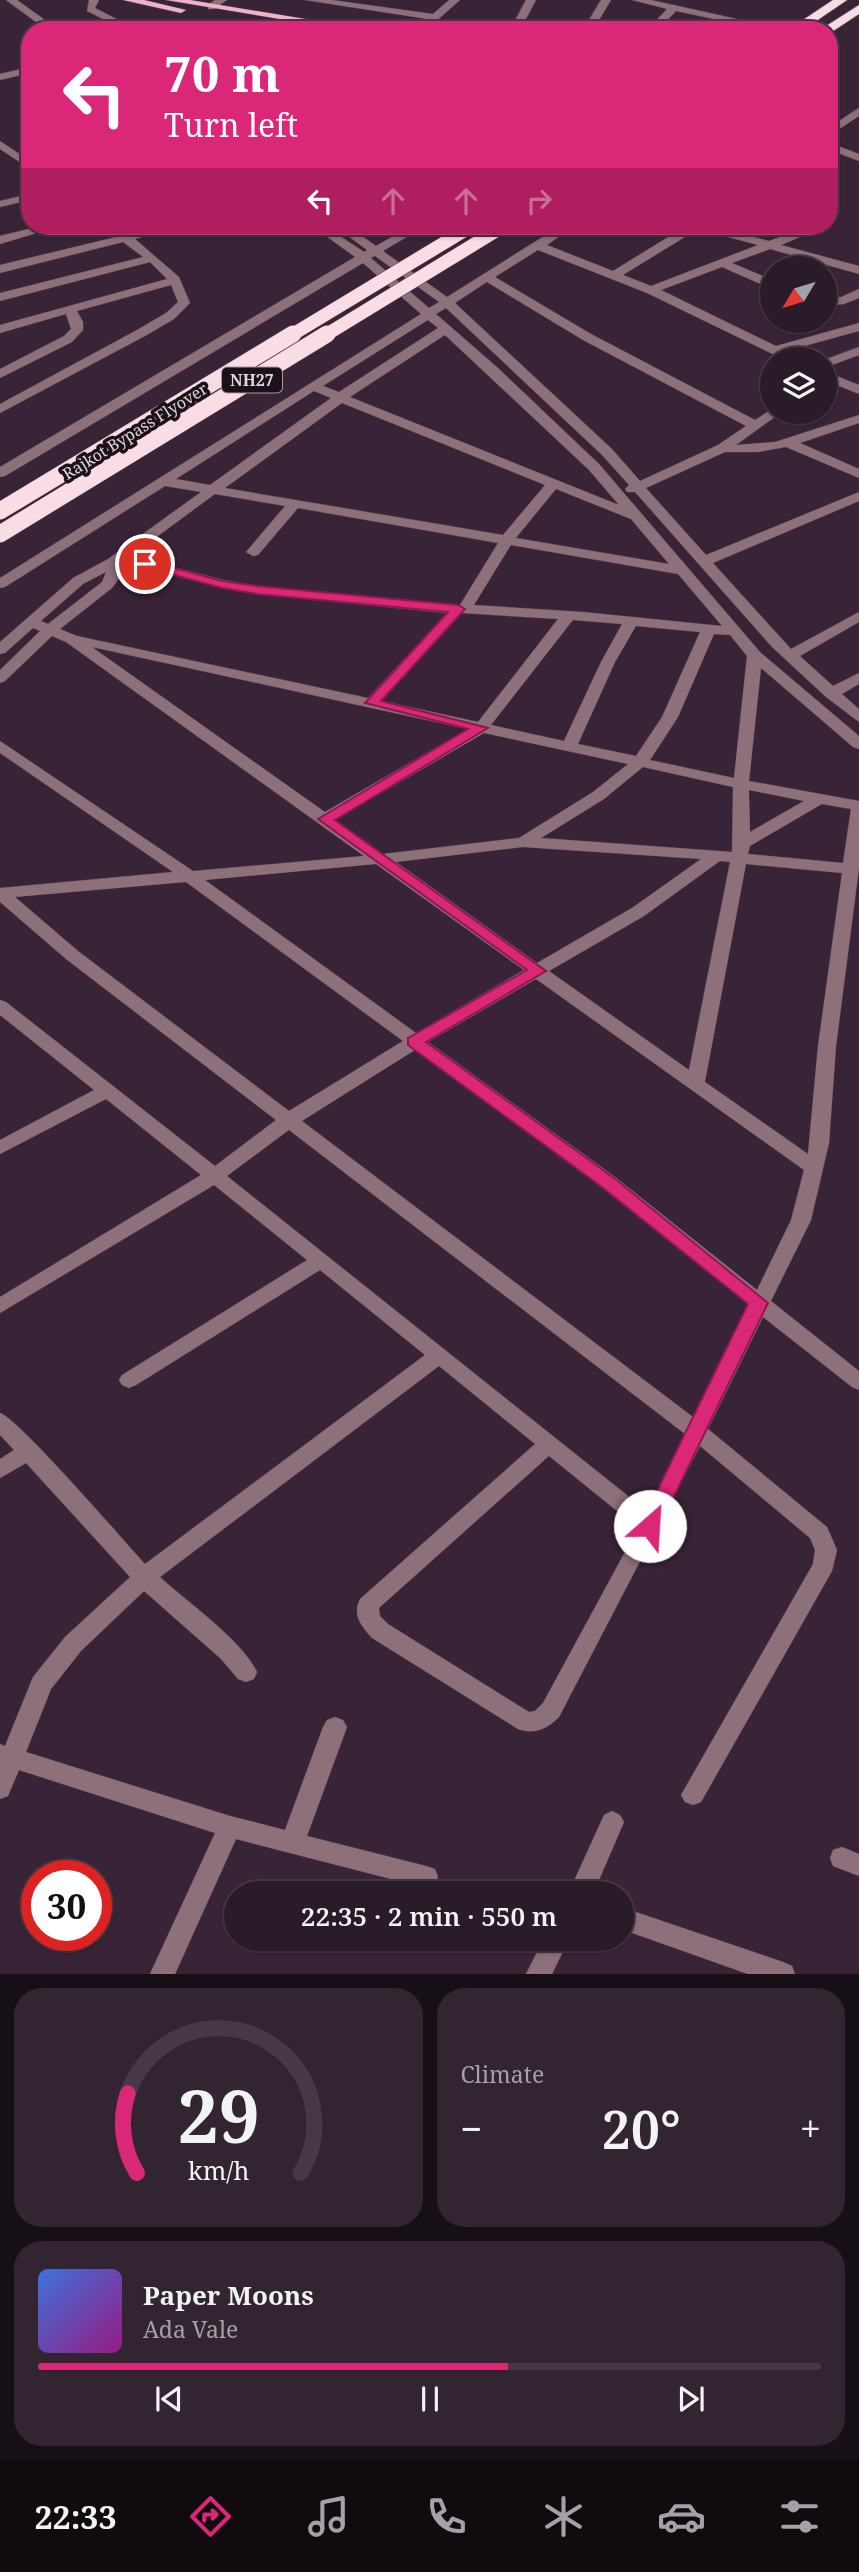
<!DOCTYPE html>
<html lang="en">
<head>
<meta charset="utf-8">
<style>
  :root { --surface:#2a1b28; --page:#322430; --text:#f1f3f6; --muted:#a5a1a8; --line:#463945; --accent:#db2777 }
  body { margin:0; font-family:"Noto Serif",serif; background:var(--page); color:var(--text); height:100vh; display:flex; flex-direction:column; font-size:26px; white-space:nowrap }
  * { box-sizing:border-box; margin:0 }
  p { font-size:23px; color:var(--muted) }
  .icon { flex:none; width:38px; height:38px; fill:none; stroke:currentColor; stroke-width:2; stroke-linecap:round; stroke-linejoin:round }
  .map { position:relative; height:1974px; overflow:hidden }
  .side { display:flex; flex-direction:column; gap:14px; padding:14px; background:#170f16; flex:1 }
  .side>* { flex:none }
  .top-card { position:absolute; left:21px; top:21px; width:817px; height:214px; border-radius:28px; box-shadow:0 2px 5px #0004,0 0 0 2px var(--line); background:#db2777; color:#fff; overflow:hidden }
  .needle { width:46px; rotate:232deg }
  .fabs { position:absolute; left:760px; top:256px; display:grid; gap:14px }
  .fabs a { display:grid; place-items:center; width:77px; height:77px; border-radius:50%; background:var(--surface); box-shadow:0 2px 5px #0004,0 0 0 2px var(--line); font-size:35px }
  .speed { position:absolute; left:21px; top:1860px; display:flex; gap:14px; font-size:35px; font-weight:700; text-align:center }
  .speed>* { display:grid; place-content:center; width:91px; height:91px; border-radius:50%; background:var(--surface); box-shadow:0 2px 5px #0004,0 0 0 2px var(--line); line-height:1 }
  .speed .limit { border:10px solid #d22; background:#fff; color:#111 }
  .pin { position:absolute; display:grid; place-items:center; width:60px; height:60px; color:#fff; margin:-30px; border:4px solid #fff; border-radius:50%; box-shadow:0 2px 7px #0007 }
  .me { position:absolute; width:77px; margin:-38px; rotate:26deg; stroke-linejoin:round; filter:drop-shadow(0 0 5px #0008) }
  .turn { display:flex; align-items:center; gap:24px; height:147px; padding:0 28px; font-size:32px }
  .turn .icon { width:91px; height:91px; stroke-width:2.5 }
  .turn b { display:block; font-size:49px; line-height:60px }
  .lanes { display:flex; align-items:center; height:66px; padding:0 28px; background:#0003; justify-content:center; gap:35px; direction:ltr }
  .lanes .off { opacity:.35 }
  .big { font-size:52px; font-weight:600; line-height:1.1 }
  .side .tile { flex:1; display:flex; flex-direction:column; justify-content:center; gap:10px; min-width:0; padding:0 24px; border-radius:28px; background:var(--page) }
  .side .dial { align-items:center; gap:0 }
  .dial svg { height:182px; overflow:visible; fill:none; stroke:var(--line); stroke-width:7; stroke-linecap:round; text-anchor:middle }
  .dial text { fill:var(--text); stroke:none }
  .song { display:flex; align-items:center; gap:21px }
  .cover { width:84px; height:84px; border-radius:10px; background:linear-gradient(135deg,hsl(220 70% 55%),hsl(310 70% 35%)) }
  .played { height:7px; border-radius:4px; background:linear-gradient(90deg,var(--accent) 60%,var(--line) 60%) }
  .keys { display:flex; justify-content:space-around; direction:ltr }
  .heat { display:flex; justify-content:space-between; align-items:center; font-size:38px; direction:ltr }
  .side .tiles { flex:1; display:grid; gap:14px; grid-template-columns:1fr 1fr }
  .tile:last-child { grid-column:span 2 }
  .trip { position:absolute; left:224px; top:1881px; width:410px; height:70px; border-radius:35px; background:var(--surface); box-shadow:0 2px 5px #0004,0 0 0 2px var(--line); font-weight:600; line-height:70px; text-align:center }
  .dock { display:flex; height:112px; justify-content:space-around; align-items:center; background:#110b10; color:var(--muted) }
  .dock .icon { width:49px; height:49px }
  .dock .on { color:var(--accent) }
  .dock b { font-size:32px; color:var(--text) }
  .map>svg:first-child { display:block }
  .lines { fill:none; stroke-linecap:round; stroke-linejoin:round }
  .minor-casing { stroke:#534051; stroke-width:1 }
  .major-casing { stroke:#534051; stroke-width:1 }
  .highway-casing { stroke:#534051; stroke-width:2 }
  .minor { fill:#8d7079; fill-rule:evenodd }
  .major { fill:#efb2c7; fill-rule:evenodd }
  .highway { fill:#fadce5; fill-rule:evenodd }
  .highway-bridge-far1-casing { stroke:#534051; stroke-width:14; stroke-linecap:butt }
  .highway-bridge-casing { stroke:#534051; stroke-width:18; stroke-linecap:butt }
  .highway-bridge-far1 { stroke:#fadce5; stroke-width:13 }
  .highway-bridge { stroke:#fadce5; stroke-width:17 }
  .route { fill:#db2777; stroke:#8e194d; stroke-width:2 }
  .labels { text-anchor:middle; stroke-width:7; stroke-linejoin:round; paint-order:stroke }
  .shield { fill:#1a1119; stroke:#a59aa4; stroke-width:2 }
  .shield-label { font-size:16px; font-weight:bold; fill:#e1d4df }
  .far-street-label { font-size:16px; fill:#e1d4df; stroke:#1a1119 }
</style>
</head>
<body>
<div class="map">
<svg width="859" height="1974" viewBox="0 0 859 1974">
  <rect width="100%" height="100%" fill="#382436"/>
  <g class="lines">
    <g class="minor-casing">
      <g id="minor">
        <polygon points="6,0 17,0 59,30 47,30"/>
        <polygon points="89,0 99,0 95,8 138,30 125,30 87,11"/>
        <polygon points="215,0 227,0 214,9 208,9 208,5"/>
        <polygon points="305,0 332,0 433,14 449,0 460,0 426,30 415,30 427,19"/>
        <polygon points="526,0 536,0 520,30 510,30"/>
        <polygon points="601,0 611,0 593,30 583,30"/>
        <polygon points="632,0 651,0 787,30 766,30 676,11 658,30 647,30 667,9"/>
        <polygon points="30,67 30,73 0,80 0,74"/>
        <polygon points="859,108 859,116 830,135 830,127"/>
        <polygon points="0,141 30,161 30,169 0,149"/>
        <polygon points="830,143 859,154 859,161 830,150"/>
        <polygon points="30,194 30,200 0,207 0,201"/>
        <polygon points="41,226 60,226 0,244 0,236"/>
        <polygon points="103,226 116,226 127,234 159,226 178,226 135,239 179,277 190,303 174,319 145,336 0,413 0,404 137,330 166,313 178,302 171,285 77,311 83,322 83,330 72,342 0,378 0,369 64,336 71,329 66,314 0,333 0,325 167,279 150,262 0,301 0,293 143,257 123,242 0,273 0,265 116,237"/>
        <path d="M312 226H325L364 252 367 250 335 226H348L376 246 411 226H425L383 251 447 297 560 226H574L547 245 613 271 686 226H713L769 241 810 226H826L781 245 859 266V274L770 249 732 263 772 280V289L722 267 661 290 776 346 859 323V331L786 351 800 359H783L647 293 538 250 495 277 591 334 755 420 772 409V411H783L736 445 775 442 859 415V423L800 443 859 469V478L786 447 758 452H725L646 488 706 555 859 492V501L713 563 791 649 859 612V622L800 656 833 686 859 673V684L842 694 859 709V722L826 697 772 647 635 492H627L625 489 629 485 602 455 446 308 436 314 498 368 599 464 760 652 859 736V749L853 747 761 668 749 781 859 801V868L836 1046 829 1143 811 1220 771 1301 859 1371V1390L852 1387 763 1317 708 1429 827 1527 837 1550 832 1571 701 1802 693 1805 685 1802 681 1795 813 1564 815 1550 810 1538 700 1446 559 1717C547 1729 534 1735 518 1729L372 1638C361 1626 352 1615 360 1599L535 1444 439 1366 160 1577C187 1602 242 1640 257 1672L254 1679 246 1682 238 1679 221 1659 144 1591 81 1651 51 1689 26 1752 230 1816 285 1830 323 1727 327 1720 335 1717 343 1720 347 1727 307 1836 426 1866 435 1869 438 1877 435 1885 426 1888 236 1839 175 1974H150L215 1833 19 1770 8 1796 0 1799V1744L5 1746 33 1677 65 1637 130 1577 26 1463 0 1478V1459L14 1450 0 1435V1413C19 1419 123 1540 145 1564L425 1355 320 1270 136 1385 129 1388 122 1385 119 1380 122 1375 307 1260 214 1185 0 1313V1297L201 1175 106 1099 0 1154V1140L94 1090 0 1015V1000L6 1002 215 1166 276 1120 66 959 0 902V888L173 872 0 753V741L193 871 364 856 66 642 52 636 5 681 0 683V670L40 631 33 628 5 653 0 654V642L73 578 108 559 201 492 165 486 5 587 0 588V578L421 314 363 263 5 476 0 477V467L355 257ZM698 229 758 245 651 286 623 275ZM375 256 439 302 429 308 371 258ZM487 282 583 340 746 426 718 445 640 481 612 449 455 303ZM428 320 438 328 339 392 323 386ZM445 335 589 470 619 505 350 397ZM314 391 331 398 210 485 176 479ZM342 403 545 485 503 535 225 488ZM556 489 631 519 669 564 516 538ZM215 494 285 506 246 552 253 556 258 555 298 508 498 543 460 605 257 586 223 580 131 556ZM511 545 678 574 722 626 583 612 474 605ZM122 562 222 588 257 594 447 613 368 698 77 636 60 629 112 588 120 577ZM106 572 102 582 48 624 41 621 83 584ZM462 613 558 619 478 722 382 701ZM573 620 622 624 601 662 564 741 491 725ZM636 626 700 632 662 717 636 756 578 744 615 662ZM714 634 730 635 747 656 734 778 650 760 678 717ZM92 647 468 729 325 812ZM484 733 628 764 593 792 519 838 383 854 335 820ZM643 767 733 787 732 852 541 838 604 799ZM749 790 804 801 750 832ZM822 804 851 809 843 863 748 854 750 846ZM523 847 701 859 632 908 537 963 396 862ZM720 861 730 862 689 1070 549 971 644 916ZM376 864 524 970 416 1033 205 880ZM746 864 842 873 818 1046 808 1154 705 1082ZM186 882 403 1041 289 1111 78 951 15 897ZM536 979 804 1170 791 1220 757 1290 615 1177 428 1042ZM415 1050 601 1187 749 1305 693 1417 302 1121ZM289 1130 685 1434 647 1511 227 1176ZM549 1456 638 1528 543 1703 535 1711 529 1712 388 1624 380 1616 379 1608Z"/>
        <polygon points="859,289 859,298 844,304 824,306 824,298 841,297"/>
        <polygon points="859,347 859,355 824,368 824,360"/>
        <polygon points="824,371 859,385 859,394 824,380"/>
        <polygon points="612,1811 620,1815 624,1822 593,1894 568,1894 604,1815"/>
        <polygon points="842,1847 859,1854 859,1876 833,1866 830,1858 833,1850"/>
        <polygon points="621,1907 783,1962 792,1966 795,1974 748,1974 621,1929"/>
        <polygon points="544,1939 569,1939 552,1974 526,1974"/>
      </g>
    </g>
    <g class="major-casing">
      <g id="major">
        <polygon points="123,0 144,0 186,10 181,13"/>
        <polygon points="166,0 190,0 372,30 346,30"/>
      </g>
    </g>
    <g class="highway-casing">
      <g id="highway">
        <polygon points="833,0 847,0 803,30 788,30"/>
        <polygon points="859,5 859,14 830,33 830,30 820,30"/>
      </g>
    </g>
    <use href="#minor" class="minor"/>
    <use href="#major" class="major"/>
    <use href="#highway" class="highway"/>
    <g class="highway-bridge-far1-casing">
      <g id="highway-bridge-far1">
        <polyline points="290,336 472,226"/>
        <polyline points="324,336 504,226"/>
      </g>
    </g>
    <g class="highway-bridge-casing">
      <g id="highway-bridge">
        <polyline points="0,511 293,334"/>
        <polyline points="0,534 327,334"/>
      </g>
    </g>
    <use href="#highway-bridge-far1" class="highway-bridge-far1"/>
    <use href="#highway-bridge" class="highway-bridge"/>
  </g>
  <polygon class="route" points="145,560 222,581 257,586 458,605 465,609 381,701 488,728 335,820 546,971 426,1042 614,1178 768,1303 657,1531 643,1531 640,1526 748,1304 602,1187 408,1045 408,1038 527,970 318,819 468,729 365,703 448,612 257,594 222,588 141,566 139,564"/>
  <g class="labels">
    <rect class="shield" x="222" y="367.5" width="60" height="25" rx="5"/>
    <g class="shield-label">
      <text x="252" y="386">NH27</text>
    </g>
    <g class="far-street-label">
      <text transform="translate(135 431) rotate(-32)" y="6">Rajkot Bypass Flyover</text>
    </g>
  </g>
</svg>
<div class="fabs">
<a><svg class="needle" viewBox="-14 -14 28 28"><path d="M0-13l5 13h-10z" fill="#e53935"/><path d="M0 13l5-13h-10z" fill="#a5a1a8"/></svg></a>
<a><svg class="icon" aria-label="layers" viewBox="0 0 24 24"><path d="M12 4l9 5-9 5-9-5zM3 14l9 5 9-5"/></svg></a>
</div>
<div class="speed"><div class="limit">30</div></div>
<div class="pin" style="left:145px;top:564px;background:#d93025"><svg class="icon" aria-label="arrive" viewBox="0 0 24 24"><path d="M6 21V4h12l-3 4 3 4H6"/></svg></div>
<svg class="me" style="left:650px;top:1526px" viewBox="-20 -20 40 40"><circle r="19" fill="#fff"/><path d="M0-13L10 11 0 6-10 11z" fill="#db2777"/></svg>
<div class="trip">22:35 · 2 min · 550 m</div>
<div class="top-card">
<div class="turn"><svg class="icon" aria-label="left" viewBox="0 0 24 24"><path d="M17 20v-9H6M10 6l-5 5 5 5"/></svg><div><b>70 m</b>Turn left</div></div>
<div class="lanes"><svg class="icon" aria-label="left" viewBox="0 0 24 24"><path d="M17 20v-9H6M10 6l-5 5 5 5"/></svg><svg class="icon off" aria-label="ahead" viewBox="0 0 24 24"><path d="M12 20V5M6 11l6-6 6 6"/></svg><svg class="icon off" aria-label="ahead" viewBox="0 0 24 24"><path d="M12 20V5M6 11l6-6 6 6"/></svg><svg class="icon off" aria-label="right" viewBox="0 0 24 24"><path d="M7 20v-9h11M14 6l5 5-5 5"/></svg></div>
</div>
</div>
<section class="side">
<div class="tiles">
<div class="tile dial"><svg viewBox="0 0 100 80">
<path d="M14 69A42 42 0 1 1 86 69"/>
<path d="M14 69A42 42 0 0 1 10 34" stroke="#db2777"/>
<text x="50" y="56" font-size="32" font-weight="700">29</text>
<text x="50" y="72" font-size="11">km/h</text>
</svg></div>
<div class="tile"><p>Climate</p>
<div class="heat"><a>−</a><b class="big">20°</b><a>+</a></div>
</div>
<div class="tile">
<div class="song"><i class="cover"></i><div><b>Paper Moons</b><p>Ada Vale</p></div></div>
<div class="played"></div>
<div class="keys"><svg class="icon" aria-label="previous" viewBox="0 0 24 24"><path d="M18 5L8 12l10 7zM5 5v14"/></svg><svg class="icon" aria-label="pause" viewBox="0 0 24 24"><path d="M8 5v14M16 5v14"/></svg><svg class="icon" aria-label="next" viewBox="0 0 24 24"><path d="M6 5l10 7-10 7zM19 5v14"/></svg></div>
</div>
</div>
</section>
<nav class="dock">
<b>22:33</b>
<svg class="icon on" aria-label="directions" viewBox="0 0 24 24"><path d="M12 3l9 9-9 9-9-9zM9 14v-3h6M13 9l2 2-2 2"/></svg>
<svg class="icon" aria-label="music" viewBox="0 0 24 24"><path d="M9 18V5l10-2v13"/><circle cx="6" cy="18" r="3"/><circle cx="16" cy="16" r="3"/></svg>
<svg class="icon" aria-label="phone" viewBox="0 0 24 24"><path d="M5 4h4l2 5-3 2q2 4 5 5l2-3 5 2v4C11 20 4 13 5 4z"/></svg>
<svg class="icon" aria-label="climate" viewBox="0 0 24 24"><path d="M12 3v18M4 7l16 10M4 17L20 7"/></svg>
<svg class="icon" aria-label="car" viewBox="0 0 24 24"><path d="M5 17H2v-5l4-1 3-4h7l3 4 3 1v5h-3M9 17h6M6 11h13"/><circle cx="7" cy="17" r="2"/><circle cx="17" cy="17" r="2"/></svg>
<svg class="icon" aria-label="filters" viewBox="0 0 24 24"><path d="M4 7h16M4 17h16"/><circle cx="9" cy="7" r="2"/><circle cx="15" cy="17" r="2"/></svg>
</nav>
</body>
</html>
